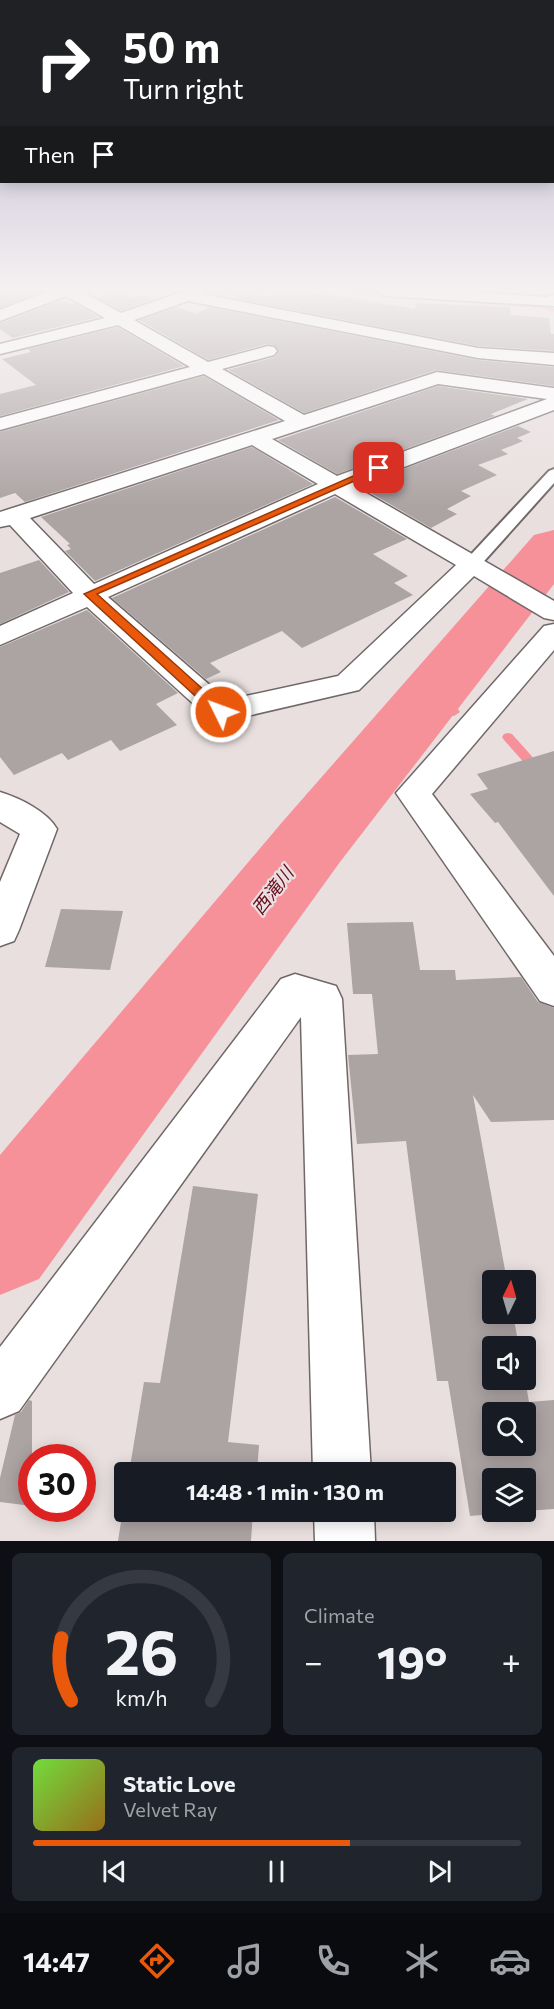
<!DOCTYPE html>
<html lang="en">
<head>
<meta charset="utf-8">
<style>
  :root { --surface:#171b24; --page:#20242c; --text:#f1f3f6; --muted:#9ea1a6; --line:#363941; --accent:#ea580c }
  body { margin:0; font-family:Commissioner,"Noto Sans JP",sans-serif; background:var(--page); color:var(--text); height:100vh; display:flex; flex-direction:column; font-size:22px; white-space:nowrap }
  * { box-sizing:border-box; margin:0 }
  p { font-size:20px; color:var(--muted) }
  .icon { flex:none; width:33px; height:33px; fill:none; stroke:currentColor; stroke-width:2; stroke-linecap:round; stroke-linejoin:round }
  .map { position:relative; height:1541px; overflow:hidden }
  .side { display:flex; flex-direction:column; gap:12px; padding:12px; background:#0d0f14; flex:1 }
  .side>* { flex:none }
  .guide { position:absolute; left:0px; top:0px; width:555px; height:183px; box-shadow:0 3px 15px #0003; background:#202124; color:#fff; overflow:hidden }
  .needle { width:39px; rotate:5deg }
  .buttons { position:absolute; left:482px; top:1270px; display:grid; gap:12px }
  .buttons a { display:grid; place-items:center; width:54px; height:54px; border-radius:6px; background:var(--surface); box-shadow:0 3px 15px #0003; font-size:30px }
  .speed { position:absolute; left:18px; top:1444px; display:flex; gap:12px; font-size:30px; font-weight:700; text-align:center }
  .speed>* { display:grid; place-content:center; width:78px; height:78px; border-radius:50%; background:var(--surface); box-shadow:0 3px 15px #0003; line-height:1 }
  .speed .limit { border:9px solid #d22; background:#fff; color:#111 }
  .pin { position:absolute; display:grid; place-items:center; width:51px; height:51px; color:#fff; margin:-26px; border-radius:12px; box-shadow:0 3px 9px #0006 }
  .me { position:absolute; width:66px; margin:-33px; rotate:312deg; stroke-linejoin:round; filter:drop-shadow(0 0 4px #0008) }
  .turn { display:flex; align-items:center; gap:21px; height:126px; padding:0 24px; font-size:27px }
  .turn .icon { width:78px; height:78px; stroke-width:2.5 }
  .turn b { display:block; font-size:42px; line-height:51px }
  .then { display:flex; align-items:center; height:57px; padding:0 24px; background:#0003; gap:12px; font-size:22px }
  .big { font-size:45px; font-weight:700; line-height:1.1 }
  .side .widget { flex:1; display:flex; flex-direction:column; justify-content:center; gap:9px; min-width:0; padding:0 21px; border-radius:9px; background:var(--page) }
  .side .dial { align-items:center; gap:0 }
  .dial svg { height:156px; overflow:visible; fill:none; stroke:var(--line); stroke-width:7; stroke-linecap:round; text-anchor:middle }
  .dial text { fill:var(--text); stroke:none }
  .song { display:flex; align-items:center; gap:18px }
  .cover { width:72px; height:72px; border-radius:9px; background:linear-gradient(135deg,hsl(100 70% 55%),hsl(40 70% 35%)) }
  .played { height:6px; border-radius:3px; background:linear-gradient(90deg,var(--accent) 65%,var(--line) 65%) }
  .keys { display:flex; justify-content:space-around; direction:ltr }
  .heat { display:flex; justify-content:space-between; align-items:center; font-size:33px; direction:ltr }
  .side .tiles { flex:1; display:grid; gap:12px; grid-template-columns:1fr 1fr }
  .widget:last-child { grid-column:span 2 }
  .trip { position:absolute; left:114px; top:1462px; width:342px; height:60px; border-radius:6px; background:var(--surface); box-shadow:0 3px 15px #0003; font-weight:700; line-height:60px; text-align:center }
  .tabs { display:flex; height:96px; justify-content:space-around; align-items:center; background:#090b0e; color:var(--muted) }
  .tabs .icon { width:42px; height:42px }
  .tabs .on { color:var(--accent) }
  .tabs b { font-size:27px; color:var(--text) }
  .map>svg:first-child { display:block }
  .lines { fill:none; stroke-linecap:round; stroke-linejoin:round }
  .stream { fill:#f79199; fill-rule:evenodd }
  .river { fill:#f79199; fill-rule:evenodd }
  .building { fill:#aca3a3; fill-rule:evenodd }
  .service-casing { stroke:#706868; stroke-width:4 }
  .minor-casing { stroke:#706868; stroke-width:3 }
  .service { fill:#fff; fill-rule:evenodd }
  .minor { fill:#fff; fill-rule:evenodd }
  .route { fill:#ea580c; stroke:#983908; stroke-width:1.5 }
  .labels { text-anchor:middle; stroke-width:4.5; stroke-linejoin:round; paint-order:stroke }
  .water-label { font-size:18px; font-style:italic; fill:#670b20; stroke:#e9dfdf }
</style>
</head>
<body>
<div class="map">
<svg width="554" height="1541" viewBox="0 0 554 1541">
  <rect width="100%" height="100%" fill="#e9dfdf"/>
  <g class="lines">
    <g class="stream">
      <polygon points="179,291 186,291 183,293"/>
      <polygon points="208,291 269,291 210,294"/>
      <polygon points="339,291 365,291 448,300 445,302"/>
      <polygon points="464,300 542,304 554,308 554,312 541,308 466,303"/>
      <polygon points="427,698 458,709 460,712 454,716 423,705 421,702 423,699"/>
      <polygon points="508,733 512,734 554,781 554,793 550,792 504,740 502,737 504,734"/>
    </g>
    <polygon class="river" points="554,530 554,584 340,862 39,1279 0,1295 0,1155 284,820 534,535"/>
  </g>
  <g class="building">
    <polygon points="0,291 28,291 35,294 0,308"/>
    <polygon points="114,291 134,298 141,295 153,299 121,311 96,297"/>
    <polygon points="286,291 337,296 415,309 416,303 510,307 511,315 549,318 551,334 554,334 554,351 478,346 232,298 237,294 268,296"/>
    <polygon points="59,301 75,304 99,317 13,338 0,329 0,323"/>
    <polygon points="177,307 196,314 209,307 478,360 554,367 554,386 436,370 304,413 228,370 275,357 279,351 274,345 267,344 208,360 139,320"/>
    <polygon points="118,327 184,366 0,416 0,394 36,385 2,359 31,352 28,349"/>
    <polygon points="204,376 279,420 25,502 15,493 0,498 0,432"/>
    <polygon points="438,386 528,399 491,414 495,416 337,474 278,440"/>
    <polygon points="518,426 531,432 517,438 523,441 501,450 508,454 478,465 497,475 461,491 471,496 447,509 457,514 431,528 359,486"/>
    <polygon points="252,447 313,484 95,581 65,551 71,549 67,545 70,544 41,517"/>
    <polygon points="335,497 407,539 373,554 408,576 394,583 413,595 302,648 282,631 210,663 221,672 206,679 112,598"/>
    <polygon points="39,560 69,592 0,624 0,573"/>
    <polygon points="87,610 178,693 156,704 177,725 120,751 111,740 68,760 62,753 14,775 0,757 0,647"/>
    <polygon points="554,751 554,896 498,822 495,823 470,794 488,789 477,774"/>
    <polygon points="61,909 123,911 110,970 45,967"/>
    <path d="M413 922 420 970H455L456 980 521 977 538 1002 554 1008V1120L491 1122 473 1095 507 1281H492V1314H513L519 1347H492V1380L525 1379 529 1402 554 1400V1509L525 1511V1479H492V1512H517L470 1516 448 1381H437L406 1141 357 1144 348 1055 378 1054 372 994H353L347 923ZM492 1413H525V1446H492Z"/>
    <polygon points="193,1186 258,1194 228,1442 259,1445 257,1473 129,1473 144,1382 160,1383"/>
    <polygon points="29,1400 32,1401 32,1506 0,1502 0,1478 15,1415 21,1412"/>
    <polygon points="124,1503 124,1512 253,1512 251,1541 118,1541"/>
  </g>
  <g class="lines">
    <g class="service-casing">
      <polygon id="service" points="554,469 554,483 477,569 465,569 462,565 465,561 549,471"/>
    </g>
    <g class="minor-casing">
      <g id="minor">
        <path d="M48 291H81L121 313 184 291H204L202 294 478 348 554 353V365L478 358 188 301 134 320 208 362 268 346 274 347 277 351 274 355 222 369 304 415 437 372 554 388V410L354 486 554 601V620L544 618 474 576 359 690 221 722 210 719 87 607 0 645V626L73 593 10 525 0 527V512L285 421 204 374 0 430V418L190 367 118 325 0 354V344L105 318 66 296 0 321V310ZM438 384 547 399 337 476 272 439ZM252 445 318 484 94 584 30 518ZM335 494 456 565 338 676 227 700 108 597Z"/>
        <polygon points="377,291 462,291 547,297 554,294 554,306 385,296"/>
        <polygon points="554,624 554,650 432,794 554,956 554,1006 540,1001 396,793 544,626"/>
        <path d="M0 792C19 798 47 811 57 829L19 930 14 941 0 946V882L20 834 0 822Z"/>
        <polygon points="295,974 336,986 342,999 371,1473 313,1473 301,1017 19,1411 0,1419 0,1347 281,979"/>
        <polygon points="314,1512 374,1512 375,1541 315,1541"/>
      </g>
    </g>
    <use href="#service" class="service"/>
    <use href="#minor" class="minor"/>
  </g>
  <linearGradient id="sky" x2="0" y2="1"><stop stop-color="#aea6c8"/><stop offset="0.57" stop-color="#f5f1f1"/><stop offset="1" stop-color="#f5f1f1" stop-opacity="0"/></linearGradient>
  <rect width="554" height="507" fill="url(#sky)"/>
  <polygon class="route" points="376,466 384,468 97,594 225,709 225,715 216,715 84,594"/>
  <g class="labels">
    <g class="water-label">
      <text transform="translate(273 891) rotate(-52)" y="6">西滝川</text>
    </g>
  </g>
</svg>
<div class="buttons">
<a><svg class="needle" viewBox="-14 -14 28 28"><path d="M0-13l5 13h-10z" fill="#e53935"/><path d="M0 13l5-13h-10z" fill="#9ea1a6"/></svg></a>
<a><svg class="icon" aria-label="sound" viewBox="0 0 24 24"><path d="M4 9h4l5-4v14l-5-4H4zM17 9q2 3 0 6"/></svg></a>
<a><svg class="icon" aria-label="search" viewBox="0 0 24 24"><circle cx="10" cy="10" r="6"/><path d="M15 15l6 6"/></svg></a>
<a><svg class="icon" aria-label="layers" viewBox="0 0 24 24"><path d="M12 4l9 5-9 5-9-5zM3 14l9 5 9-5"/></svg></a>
</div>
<div class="speed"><div class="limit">30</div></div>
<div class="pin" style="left:379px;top:468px;background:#d93025"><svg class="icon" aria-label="arrive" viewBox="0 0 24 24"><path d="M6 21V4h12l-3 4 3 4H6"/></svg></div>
<svg class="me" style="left:221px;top:712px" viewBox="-20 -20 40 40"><circle r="17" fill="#ea580c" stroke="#fff" stroke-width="3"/><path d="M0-11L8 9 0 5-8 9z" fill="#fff"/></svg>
<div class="trip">14:48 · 1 min · 130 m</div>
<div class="guide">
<div class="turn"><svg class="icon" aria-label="right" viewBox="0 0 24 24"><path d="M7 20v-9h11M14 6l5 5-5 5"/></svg><div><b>50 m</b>Turn right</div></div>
<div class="then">Then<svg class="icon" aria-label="arrive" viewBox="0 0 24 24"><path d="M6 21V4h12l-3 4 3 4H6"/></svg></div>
</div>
</div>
<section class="side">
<div class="tiles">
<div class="widget dial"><svg viewBox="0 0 100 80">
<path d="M14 69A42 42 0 1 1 86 69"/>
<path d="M14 69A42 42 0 0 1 9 37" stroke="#ea580c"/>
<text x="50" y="56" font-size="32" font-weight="700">26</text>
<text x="50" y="72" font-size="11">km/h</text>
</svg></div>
<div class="widget"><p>Climate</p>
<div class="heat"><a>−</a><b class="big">19°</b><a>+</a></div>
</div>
<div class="widget">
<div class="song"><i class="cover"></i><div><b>Static Love</b><p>Velvet Ray</p></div></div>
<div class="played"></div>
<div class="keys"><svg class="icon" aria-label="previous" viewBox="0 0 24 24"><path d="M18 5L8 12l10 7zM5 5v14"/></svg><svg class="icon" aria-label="pause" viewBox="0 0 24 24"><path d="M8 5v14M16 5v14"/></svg><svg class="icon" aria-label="next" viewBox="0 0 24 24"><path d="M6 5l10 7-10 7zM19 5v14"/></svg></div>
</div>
</div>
</section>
<nav class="tabs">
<b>14:47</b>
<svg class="icon on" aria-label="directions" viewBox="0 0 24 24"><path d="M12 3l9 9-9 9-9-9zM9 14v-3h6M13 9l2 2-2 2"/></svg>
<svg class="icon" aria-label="music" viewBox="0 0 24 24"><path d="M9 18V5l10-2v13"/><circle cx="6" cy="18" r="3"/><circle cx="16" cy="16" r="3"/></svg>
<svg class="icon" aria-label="phone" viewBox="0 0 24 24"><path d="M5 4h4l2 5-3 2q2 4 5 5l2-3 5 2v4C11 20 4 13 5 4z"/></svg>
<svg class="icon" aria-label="climate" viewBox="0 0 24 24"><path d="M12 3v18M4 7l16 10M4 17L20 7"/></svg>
<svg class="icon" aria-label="car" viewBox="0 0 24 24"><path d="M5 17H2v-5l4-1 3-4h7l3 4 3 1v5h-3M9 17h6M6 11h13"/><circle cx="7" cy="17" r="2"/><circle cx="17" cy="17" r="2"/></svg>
</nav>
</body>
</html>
